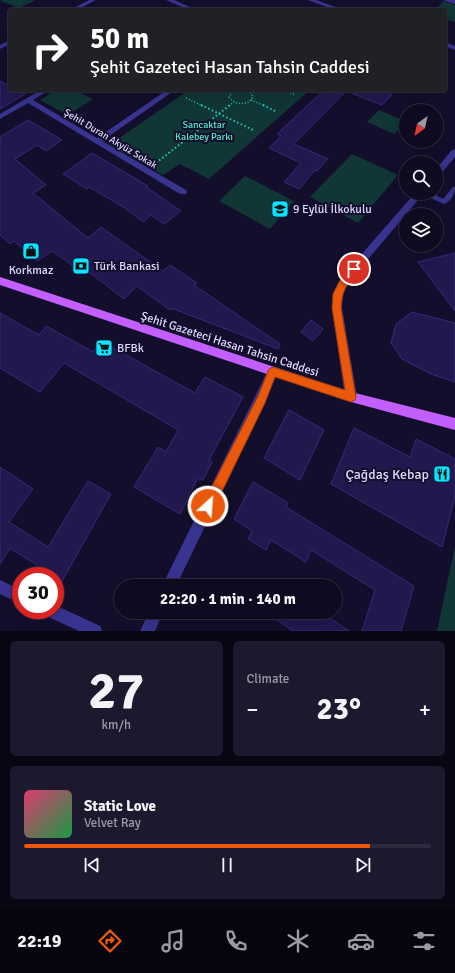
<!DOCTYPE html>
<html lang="en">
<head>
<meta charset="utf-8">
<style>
  :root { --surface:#0e0a20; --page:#1c182d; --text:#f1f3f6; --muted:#9b9aa5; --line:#2e2b3e; --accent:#ea580c }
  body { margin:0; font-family:Signika,sans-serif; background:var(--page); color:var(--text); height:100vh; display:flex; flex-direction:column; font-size:15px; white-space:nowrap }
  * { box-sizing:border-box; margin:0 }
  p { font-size:13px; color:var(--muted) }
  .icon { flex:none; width:22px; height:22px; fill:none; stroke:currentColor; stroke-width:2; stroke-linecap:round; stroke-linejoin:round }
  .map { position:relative; height:631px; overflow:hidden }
  .panel { display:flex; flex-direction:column; gap:10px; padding:10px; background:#080612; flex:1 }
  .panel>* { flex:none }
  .banner { position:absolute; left:8px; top:8px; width:439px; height:84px; border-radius:4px; box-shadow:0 4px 16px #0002,0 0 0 1px var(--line); background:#202124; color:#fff; overflow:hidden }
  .needle { width:26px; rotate:213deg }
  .buttons { position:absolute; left:399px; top:104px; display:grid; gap:8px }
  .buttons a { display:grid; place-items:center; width:44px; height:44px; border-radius:50%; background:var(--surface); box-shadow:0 4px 16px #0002,0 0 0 1px var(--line); font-size:20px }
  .speed { position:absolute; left:12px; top:567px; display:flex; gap:8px; font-size:20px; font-weight:700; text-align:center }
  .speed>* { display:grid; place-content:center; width:52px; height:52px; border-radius:50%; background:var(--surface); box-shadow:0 4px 16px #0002,0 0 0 1px var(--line); line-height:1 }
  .speed .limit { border:6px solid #d22; background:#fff; color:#111 }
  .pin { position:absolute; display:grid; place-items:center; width:34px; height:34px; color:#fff; margin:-17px; border:2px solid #fff; border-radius:50%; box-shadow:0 1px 4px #0007 }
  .me { position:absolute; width:44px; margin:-22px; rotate:26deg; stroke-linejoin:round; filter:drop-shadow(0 0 3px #0008) }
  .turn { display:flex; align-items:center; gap:14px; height:84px; padding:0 16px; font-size:18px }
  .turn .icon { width:52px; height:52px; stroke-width:2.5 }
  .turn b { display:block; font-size:28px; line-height:34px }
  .big { font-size:30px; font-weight:800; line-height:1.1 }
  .panel .widget { flex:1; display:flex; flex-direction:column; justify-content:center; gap:6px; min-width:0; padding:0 14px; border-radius:6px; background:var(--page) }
  .panel .dial { align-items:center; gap:0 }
  .dial b { font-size:52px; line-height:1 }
  .song { display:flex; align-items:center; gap:12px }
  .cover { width:48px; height:48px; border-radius:6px; background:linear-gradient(135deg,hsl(340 70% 55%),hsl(140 70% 35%)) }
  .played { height:4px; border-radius:2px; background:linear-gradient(90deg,var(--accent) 85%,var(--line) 85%) }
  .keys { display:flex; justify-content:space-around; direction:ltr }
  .heat { display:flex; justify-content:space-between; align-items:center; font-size:22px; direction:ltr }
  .panel .tiles { flex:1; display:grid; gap:10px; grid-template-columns:1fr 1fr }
  .widget:last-child { grid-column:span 2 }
  .trip { position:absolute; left:114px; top:579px; width:228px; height:40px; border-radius:20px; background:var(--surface); box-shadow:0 4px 16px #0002,0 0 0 1px var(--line); font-weight:800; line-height:40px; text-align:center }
  .dock { display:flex; height:64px; justify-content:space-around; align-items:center; background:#06040d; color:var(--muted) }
  .dock .icon { width:28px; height:28px }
  .dock .on { color:var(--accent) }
  .dock b { font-size:18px; color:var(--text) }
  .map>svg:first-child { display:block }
  .green { fill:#103635 }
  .building { fill:#23184e; stroke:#38287d }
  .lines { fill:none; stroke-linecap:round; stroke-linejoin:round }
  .path-far1 { stroke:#23c8be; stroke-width:1.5; stroke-dasharray:1 2; stroke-linecap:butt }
  .path { stroke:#23c8be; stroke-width:2; stroke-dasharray:1.5 2.5; stroke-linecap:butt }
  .lane { fill:#38348f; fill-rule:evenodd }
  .street { fill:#38348f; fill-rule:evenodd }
  .primary { fill:#c35fff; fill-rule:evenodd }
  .route { fill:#ea580c; stroke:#983908 }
  .labels { text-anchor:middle; stroke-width:4; stroke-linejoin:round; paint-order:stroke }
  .far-park-label { font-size:10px; fill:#57ecc7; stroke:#130e2b }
  .far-street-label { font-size:10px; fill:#ddd8ff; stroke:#130e2b }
  .poi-label { font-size:12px; fill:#ddd8ff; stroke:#130e2b; text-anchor:start }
  .street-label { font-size:12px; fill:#ddd8ff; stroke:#130e2b }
  .near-poi-label { font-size:14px; fill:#ddd8ff; stroke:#130e2b; text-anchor:end }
</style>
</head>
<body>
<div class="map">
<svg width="455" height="631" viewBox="0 0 455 631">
  <rect width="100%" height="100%" fill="#130e2b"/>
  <g class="green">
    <polygon points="3,0 36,0 19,8 1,1"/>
    <polygon points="443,1 455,5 455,22 445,19 445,10 436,10"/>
    <polygon points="56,90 75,90 93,99 68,115 40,100"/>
    <polygon points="189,90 310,90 209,179 180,164 163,175 109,145"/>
    <polygon points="379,110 403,120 406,123 394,134 367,122"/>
    <polygon points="352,154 398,175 358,223 310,197"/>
    <polygon points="245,176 294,201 270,229 219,201"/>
    <polygon points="455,546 455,631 437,631"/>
  </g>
  <g class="building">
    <polygon points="0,81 10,86 10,90 17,90 25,94 0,109"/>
    <polygon points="324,90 393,90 389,94 392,95 382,105 346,91 294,144 328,159 317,171 315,170 299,189 284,182 301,163 269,148 281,136 277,134"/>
    <polygon points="28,120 62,140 46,151 37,145 15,159 46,185 33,193 88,238 101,227 163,271 170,265 197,283 194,285 280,344 278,349 171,308 170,310 137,286 124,299 85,269 82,272 52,251 37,261 14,241 10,244 0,235 0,137"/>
    <polygon points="92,153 148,186 146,187 181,211 164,224 151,215 143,222 125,208 89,187 87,189 63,174"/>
    <polygon points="455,253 455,311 418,262"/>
    <polygon points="412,312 455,323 455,382 431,374 402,359 391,343 396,324"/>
    <polygon points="0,313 39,335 46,326 93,352 101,341 195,393 205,377 243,397 209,460 212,462 203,480 198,478 180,514 134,487 158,447 166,452 178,430 64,363 40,392 0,368"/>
    <polygon points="311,320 323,329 313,341 301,332"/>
    <polygon points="289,410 324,430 300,480 264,458"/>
    <polygon points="354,428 410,457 416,439 455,459 455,496 442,547 331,484"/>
    <polygon points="0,467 33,489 9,522 48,547 88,481 111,494 62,581 10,548 0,564"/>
    <polygon points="253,482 288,503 286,507 414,586 401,631 362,631 375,590 311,550 306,562 271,540 266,550 248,539 252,531 234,519"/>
    <polygon points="266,612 321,612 349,631 293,631"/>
  </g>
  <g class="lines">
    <g class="path-far1">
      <polyline points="228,90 232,92"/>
      <path d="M238 90 232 92 229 97C235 104 241 105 249 102L253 97 251 93 244 90"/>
      <polyline points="285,90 295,95"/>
      <polyline points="186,98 203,106"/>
      <polyline points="251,100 265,106"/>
      <polyline points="229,106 234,102"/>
    </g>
    <g class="path">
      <polyline points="201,105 253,130"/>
      <polyline points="263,105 275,111"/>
      <polyline points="156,163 230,105"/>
    </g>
    <path class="lane" d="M453 187H455C455 194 451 201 444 204L424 195 423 193H432L443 199Z"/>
    <g class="street">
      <polygon points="89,0 96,0 77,10 70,10"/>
      <polygon points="166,0 174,0 197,10 189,10"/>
      <polygon points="308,0 316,0 344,10 335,10"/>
      <polygon points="444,0 455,0 455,4 445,1"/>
      <polygon points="10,40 10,44 0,49 0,45"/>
      <polygon points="445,42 455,46 455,50 445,46"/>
      <polygon points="41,90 49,90 33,100 97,138 167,90 175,90 102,141 186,190 187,192 186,194 180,194 28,103 0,119 0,114"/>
      <polygon points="455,149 455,157 439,176 436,177 436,169 452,150"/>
      <polygon points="415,193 424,193 347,284 343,294 342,308 357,397 355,401 351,402 347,401 345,397 332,308 333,294 340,279"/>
      <polygon points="273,367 277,368 278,372 265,403 176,586 162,586 269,368"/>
      <polygon points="0,580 21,590 21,604 0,594"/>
      <polygon points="55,605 100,626 102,631 79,631 44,615 42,610 55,610"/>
      <polygon points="149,612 163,612 155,631 140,631"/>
    </g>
    <polygon class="primary" points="0,277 351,392 455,418 455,430 351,402 0,285"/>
  </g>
  <path class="route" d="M354 266 358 269C348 288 343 284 341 308L356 397 355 400 351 402 275 377 265 403 213 510 208 512 204 510 203 506 204 502 258 396 269 369 273 367 345 390 332 308 333 294 340 280 351 267Z"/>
  <defs>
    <g id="school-square" transform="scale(0.9)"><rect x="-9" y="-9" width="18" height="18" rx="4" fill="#04e6ff" stroke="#130e2b"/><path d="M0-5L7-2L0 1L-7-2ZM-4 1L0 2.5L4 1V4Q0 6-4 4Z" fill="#111"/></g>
    <g id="shop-square" transform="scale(0.9)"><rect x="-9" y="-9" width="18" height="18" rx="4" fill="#04e6ff" stroke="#130e2b"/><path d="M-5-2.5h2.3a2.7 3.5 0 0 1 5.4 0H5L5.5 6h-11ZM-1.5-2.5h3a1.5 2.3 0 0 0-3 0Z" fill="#111"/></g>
    <g id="bank-square" transform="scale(0.9)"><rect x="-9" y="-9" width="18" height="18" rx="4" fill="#04e6ff" stroke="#130e2b"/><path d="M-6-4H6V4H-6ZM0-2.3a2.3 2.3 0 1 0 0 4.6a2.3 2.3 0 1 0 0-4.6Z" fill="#111"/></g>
    <g id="supermarket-square" transform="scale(0.9)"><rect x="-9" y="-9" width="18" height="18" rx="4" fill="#04e6ff" stroke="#130e2b"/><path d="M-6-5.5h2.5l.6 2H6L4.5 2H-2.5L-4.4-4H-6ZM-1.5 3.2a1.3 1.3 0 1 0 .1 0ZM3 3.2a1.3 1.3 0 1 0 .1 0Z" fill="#111"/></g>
    <g id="restaurant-square" transform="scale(0.9)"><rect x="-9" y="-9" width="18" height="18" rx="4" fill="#04e6ff" stroke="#130e2b"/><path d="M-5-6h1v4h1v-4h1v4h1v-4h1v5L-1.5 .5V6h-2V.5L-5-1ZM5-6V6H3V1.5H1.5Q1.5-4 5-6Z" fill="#111"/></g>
  </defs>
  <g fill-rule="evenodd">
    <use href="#school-square" x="280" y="209"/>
    <use href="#shop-square" x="31" y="251"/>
    <use href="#bank-square" x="81" y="266"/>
    <use href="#supermarket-square" x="104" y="348"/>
    <use href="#restaurant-square" x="442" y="474"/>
  </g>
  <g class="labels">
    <g class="far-park-label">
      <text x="204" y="128">Sancaktar<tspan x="204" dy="12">Kalebey Parkı</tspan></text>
    </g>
    <g class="far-street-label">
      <text transform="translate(111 138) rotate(31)" y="4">Şehit Duran Akyüz Sokak</text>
    </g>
    <g class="poi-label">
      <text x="293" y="213">9 Eylül İlkokulu</text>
      <text x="94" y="270">Türk Bankasi</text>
      <text x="31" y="274" text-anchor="middle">Korkmaz</text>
      <text x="117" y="352">BFBk</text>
    </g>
    <g class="street-label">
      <text transform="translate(230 344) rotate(18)" y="4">Şehit Gazeteci Hasan Tahsin Caddesi</text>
    </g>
    <g class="near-poi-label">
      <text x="429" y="479">Çağdaş Kebap</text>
    </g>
  </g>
</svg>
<div class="buttons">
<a><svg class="needle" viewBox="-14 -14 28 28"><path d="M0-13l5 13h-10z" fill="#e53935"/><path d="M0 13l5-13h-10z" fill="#9b9aa5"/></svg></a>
<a><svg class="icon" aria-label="search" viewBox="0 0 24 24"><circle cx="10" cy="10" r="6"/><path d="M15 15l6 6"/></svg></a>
<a><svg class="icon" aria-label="layers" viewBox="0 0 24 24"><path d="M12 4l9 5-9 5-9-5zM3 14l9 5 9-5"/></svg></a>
</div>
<div class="speed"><div class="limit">30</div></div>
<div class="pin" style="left:354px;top:269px;background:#d93025"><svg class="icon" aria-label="arrive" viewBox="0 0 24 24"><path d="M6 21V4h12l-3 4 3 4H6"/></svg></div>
<svg class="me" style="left:208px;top:506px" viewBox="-20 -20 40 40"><circle r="17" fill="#ea580c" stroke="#fff" stroke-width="3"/><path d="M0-11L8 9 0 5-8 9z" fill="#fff"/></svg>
<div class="trip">22:20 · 1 min · 140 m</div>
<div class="banner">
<div class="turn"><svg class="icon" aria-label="right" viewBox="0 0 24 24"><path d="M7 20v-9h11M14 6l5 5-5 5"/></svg><div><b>50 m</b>Şehit Gazeteci Hasan Tahsin Caddesi</div></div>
</div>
</div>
<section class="panel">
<div class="tiles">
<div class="widget dial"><b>27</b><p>km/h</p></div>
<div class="widget"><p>Climate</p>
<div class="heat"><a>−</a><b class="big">23°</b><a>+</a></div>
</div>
<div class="widget">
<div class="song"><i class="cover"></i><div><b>Static Love</b><p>Velvet Ray</p></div></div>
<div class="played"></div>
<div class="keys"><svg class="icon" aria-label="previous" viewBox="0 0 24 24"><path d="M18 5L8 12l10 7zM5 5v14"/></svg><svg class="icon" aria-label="pause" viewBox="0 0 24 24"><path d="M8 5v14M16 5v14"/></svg><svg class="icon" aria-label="next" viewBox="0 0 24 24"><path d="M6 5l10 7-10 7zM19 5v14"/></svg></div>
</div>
</div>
</section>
<nav class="dock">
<b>22:19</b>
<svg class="icon on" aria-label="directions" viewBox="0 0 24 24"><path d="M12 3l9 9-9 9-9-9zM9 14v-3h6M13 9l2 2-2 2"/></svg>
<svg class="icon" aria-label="music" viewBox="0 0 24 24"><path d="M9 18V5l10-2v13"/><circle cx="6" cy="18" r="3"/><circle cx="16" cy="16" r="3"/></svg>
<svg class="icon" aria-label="phone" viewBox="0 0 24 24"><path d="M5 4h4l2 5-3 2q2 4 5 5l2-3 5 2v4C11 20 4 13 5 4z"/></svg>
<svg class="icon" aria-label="climate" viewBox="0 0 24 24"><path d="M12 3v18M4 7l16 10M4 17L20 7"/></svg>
<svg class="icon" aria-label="car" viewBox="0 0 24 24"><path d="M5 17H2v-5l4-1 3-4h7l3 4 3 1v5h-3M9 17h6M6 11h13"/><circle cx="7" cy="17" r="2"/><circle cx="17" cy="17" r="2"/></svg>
<svg class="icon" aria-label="filters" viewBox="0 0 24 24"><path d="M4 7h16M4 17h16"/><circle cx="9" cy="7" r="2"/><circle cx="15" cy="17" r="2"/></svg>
</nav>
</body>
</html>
